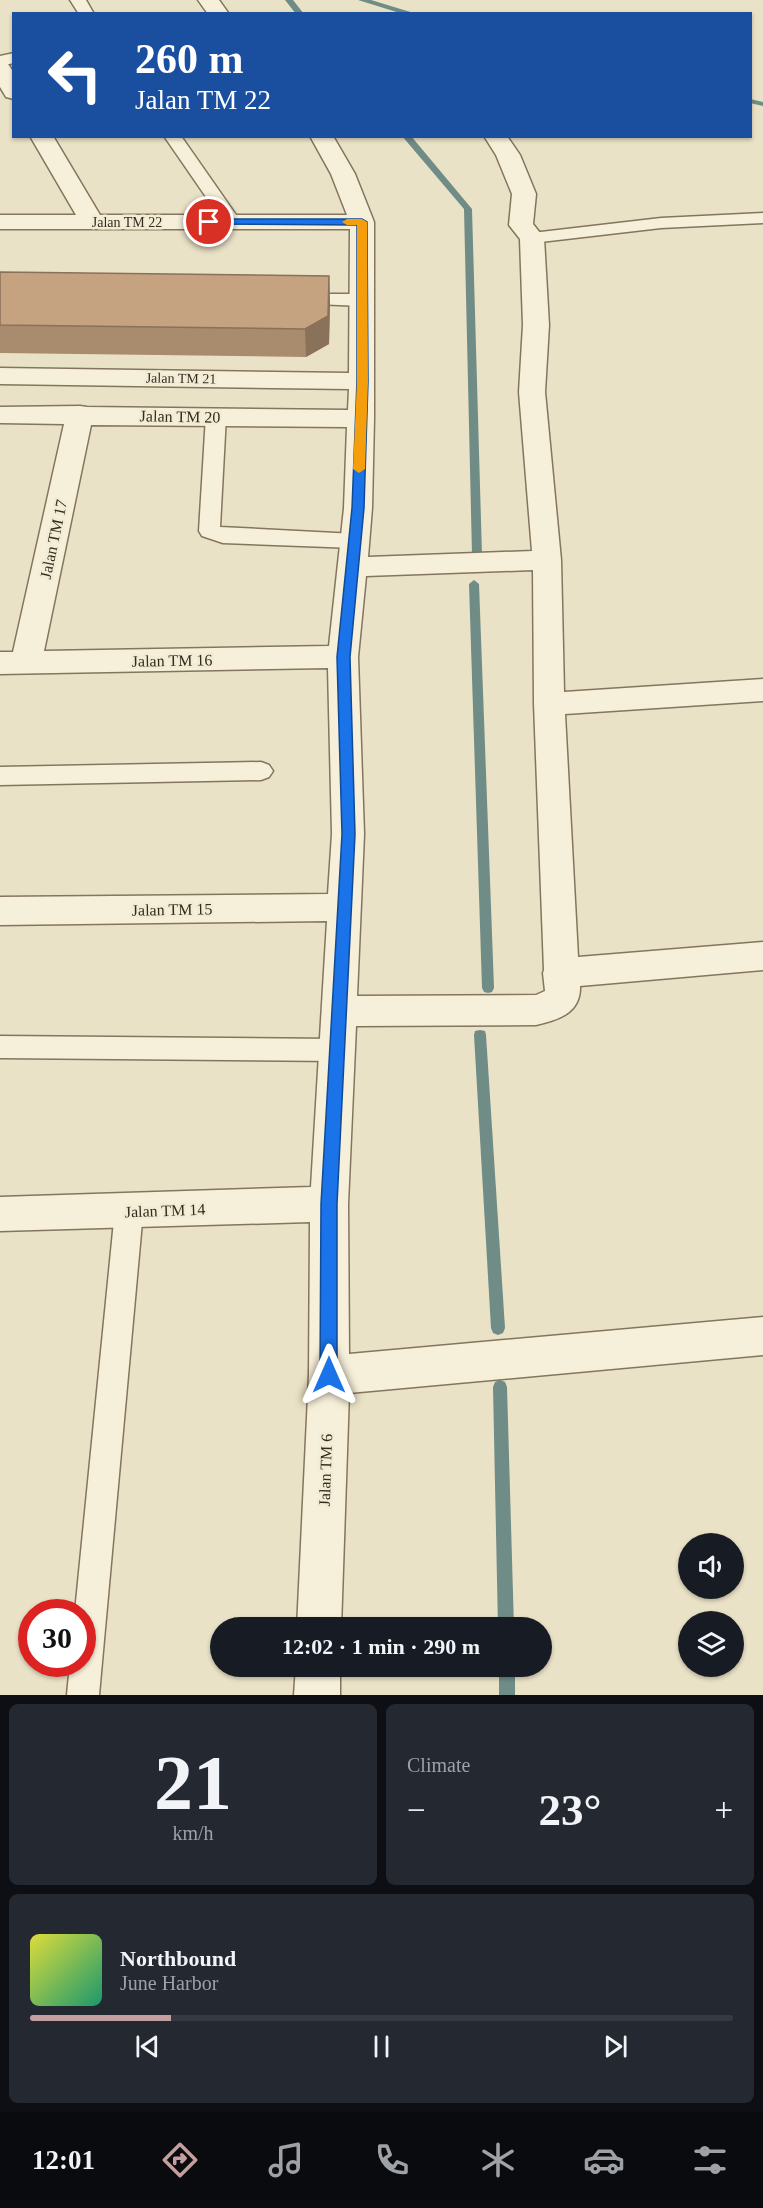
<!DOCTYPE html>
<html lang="en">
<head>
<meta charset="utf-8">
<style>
  :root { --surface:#171b24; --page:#242831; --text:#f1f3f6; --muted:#9ea1a6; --line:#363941; --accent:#c49f9e }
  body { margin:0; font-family:Georgia,serif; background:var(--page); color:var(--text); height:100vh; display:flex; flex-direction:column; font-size:22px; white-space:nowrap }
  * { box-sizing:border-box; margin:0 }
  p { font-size:20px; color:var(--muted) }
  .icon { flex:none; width:33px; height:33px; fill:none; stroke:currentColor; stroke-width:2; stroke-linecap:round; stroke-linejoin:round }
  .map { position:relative; height:1695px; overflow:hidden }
  .panel { display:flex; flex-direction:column; gap:9px; padding:9px; background:#0d0f14; flex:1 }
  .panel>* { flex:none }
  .hud { position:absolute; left:12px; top:12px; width:740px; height:126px; border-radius:0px; box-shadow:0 2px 4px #0004; background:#1a4fa0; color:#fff; overflow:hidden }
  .tools { position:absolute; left:678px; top:1533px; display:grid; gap:12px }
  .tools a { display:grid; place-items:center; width:66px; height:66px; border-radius:50%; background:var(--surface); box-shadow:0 2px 4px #0004; font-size:30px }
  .speed { position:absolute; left:18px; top:1599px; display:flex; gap:12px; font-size:30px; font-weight:700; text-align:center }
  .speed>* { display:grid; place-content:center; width:78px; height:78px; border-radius:50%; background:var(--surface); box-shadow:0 2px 4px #0004; line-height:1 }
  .speed .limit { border:9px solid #d22; background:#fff; color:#111 }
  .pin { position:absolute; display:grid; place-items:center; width:51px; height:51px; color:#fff; margin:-26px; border:3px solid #fff; border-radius:50%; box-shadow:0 2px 6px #0007 }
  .me { position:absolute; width:66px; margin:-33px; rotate:0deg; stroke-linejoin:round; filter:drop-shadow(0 0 4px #0008) }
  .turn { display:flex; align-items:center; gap:21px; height:126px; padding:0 24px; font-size:27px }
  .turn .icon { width:78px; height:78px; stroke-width:2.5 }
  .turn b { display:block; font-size:42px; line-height:51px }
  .big { font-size:45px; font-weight:800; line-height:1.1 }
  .panel .widget { flex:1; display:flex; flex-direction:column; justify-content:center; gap:9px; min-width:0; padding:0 21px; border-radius:9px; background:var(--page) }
  .panel .dial { align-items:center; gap:0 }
  .dial b { font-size:78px; line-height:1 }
  .song { display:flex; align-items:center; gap:18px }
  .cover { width:72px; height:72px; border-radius:9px; background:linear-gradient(135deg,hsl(60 70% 55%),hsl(160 70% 35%)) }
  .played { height:6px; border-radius:3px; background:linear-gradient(90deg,var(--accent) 20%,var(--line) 20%) }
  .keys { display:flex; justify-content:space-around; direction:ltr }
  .heat { display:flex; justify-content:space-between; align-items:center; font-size:33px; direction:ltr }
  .panel .tiles { flex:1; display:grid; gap:9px; grid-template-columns:1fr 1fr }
  .widget:last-child { grid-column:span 2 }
  .trip { position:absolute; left:210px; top:1617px; width:342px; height:60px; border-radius:30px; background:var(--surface); box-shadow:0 2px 4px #0004; font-weight:800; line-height:60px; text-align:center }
  .menu { display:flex; height:96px; justify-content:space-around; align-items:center; background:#090b0e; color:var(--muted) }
  .menu .icon { width:42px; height:42px }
  .menu .current { color:var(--accent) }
  .menu b { font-size:27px; color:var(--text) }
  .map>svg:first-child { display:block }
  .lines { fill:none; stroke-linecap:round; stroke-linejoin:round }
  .stream { fill:#6f8c87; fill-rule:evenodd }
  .lane-casing { stroke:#84755e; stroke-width:3 }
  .street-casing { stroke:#84755e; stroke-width:3 }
  .lane { fill:#f6efd9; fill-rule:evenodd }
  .street { fill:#f6efd9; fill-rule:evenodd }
  .wall { fill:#a98b6e }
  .shaded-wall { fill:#8a715a }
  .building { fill:#c5a280; stroke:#8a715a; stroke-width:1.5 }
  .route { fill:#1a73e8; stroke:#114b97; stroke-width:1.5 }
  .slow { fill:#f59e0b }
  .labels { text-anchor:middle; stroke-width:5; stroke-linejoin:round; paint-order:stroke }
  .far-street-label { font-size:14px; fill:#352c20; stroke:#f2ecd5 }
  .street-label { font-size:16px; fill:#352c20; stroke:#f2ecd5 }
</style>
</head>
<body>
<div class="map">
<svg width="763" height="1695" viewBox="0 0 763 1695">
  <rect width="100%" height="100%" fill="#eae2c6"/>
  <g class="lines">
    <g class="stream">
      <polygon points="285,0 293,0 304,14 296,14"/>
      <polygon points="358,0 371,0 417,14 403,14"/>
      <polygon points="750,99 763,102 763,106 750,103"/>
      <polygon points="402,136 411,136 472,209 482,555 477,559 472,555 464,209"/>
      <polygon points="474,580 479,584 494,988 492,992 488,993 484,992 482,988 469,584"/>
      <polygon points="480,1030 485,1031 486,1035 505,1328 503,1333 498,1335 493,1333 491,1328 474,1035 475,1031"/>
      <polygon points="500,1380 505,1382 507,1387 514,1628 498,1628 493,1387 495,1382"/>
      <rect x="499" y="1666" width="16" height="29"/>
    </g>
    <g class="lane-casing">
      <g id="lane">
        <polygon points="70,0 86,0 94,14 79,14"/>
        <polygon points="14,53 14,63 0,66 0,56"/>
        <polygon points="164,136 181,136 241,222 238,226 226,226"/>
        <polygon points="763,213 763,223 661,228 532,243 526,242 523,238 526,234 532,233 661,218"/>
        <polygon points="299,294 362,294 368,296 371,300 368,304 362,306 293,303 290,299 293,295"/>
        <polygon points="216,410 223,412 226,416 220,527 355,534 362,536 365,541 362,546 355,548 223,543 202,536 199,531 206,416 209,412"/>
        <polygon points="261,762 269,765 273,771 269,777 261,780 0,785 0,767"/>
        <polygon points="0,1036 337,1039 346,1042 350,1050 346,1058 337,1061 0,1058"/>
        <polygon points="129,1199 139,1202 143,1211 99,1695 67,1695 70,1664 82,1664 82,1612 75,1612 115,1211 119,1202"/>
      </g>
    </g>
    <g class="street-casing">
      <g id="street">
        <polygon points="198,0 219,0 229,14 208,14"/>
        <polygon points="0,62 8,64 14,73 14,99 6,97 0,87"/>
        <path d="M30 136H53L100 215H347L331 174 310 136H333L355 174 374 222V419L372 508 368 557 532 551 519 392 523 325 520 239 509 225 512 194 496 155 484 136H507L520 155 536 194 533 224 544 238 549 325 545 392 561 560 564 692 763 679V701L565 714 578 957 763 942V970L580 986C581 1013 558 1020 536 1025L356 1026 348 1204 349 1354 763 1317V1355L349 1393 341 1628H297L309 1375 310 1222 0 1231V1197L311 1187 327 921 0 925V897L328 894 332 834 328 668 0 674V652H13L64 424 0 423V407L80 406 87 407 348 410 349 389 0 384V368L349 373 350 229H0V215H76ZM91 425 347 427 344 508 329 646 44 651ZM533 570 534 704 544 970 543 973 545 991 536 995 357 996 364 834 358 657 366 576Z"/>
        <polygon points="296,1666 340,1666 340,1695 294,1695"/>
      </g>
    </g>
    <use href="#lane" class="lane"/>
    <use href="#street" class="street"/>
  </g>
  <polygon class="wall" points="0,272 329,276 330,304 329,344 306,357 0,353"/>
  <polygon class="shaded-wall" points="329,276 330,304 329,344 306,357 305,329"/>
  <polygon class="building" points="0,272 329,276 328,316 305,329 0,325"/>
  <polygon class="route" points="209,219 362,219 367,222 368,381 364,508 350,657 355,834 337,1204 337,1375 335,1381 329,1383 323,1381 320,1375 321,1204 342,834 337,657 352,508 357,381 357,225 205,224 204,222"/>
  <polygon class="slow" points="362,219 367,222 368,381 365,469 359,473 353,469 357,381 357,225 347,225 342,222 347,219"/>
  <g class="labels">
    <g class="far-street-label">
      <text x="127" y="227">Jalan TM 22</text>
      <text transform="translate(181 378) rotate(1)" y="5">Jalan TM 21</text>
    </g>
    <g class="street-label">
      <text transform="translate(180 416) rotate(1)" y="6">Jalan TM 20</text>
      <text transform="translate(53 539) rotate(-78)" y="6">Jalan TM 17</text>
      <text transform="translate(172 660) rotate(-1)" y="6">Jalan TM 16</text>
      <text transform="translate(172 909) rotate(-1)" y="6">Jalan TM 15</text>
      <text transform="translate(165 1210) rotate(-2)" y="6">Jalan TM 14</text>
      <text transform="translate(325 1470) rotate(-88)" y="6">Jalan TM 6</text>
    </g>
  </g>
</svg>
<div class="tools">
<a><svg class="icon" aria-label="sound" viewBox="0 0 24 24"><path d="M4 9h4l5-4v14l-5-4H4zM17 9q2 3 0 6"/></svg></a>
<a><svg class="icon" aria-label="layers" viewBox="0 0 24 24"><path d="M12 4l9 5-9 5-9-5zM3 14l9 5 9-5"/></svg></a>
</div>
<div class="speed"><div class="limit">30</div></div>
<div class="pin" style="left:209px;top:222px;background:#d93025"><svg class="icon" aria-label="arrive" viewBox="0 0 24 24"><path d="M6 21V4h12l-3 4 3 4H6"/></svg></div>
<svg class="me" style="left:329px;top:1375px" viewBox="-20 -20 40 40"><path d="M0-17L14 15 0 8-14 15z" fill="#1a73e8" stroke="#fff" stroke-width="4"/></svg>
<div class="trip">12:02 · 1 min · 290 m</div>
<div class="hud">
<div class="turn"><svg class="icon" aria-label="left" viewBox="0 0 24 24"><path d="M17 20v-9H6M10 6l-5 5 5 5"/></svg><div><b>260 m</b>Jalan TM 22</div></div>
</div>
</div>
<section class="panel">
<div class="tiles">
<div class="widget dial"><b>21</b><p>km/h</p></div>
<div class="widget"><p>Climate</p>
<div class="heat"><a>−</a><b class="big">23°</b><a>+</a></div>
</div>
<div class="widget">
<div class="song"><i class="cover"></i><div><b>Northbound</b><p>June Harbor</p></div></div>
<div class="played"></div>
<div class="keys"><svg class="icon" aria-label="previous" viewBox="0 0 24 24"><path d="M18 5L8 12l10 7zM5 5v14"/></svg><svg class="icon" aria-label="pause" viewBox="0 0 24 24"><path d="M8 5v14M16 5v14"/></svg><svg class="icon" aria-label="next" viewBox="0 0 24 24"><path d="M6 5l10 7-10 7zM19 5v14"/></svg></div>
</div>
</div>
</section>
<nav class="menu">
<b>12:01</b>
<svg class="icon current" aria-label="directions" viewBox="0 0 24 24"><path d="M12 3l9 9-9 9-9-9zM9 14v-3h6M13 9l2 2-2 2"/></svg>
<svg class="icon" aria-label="music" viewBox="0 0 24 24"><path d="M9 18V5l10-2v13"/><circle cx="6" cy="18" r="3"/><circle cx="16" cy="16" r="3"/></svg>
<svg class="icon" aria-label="phone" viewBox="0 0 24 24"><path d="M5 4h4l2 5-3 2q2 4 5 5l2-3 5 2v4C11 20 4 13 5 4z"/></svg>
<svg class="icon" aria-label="climate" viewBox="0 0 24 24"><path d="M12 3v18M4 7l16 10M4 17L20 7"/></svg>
<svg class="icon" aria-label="car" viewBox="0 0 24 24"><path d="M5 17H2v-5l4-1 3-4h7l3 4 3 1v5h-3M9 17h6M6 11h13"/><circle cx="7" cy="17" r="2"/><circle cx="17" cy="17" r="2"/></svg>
<svg class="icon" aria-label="filters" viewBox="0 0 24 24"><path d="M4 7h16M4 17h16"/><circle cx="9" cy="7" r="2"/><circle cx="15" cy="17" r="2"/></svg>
</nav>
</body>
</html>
